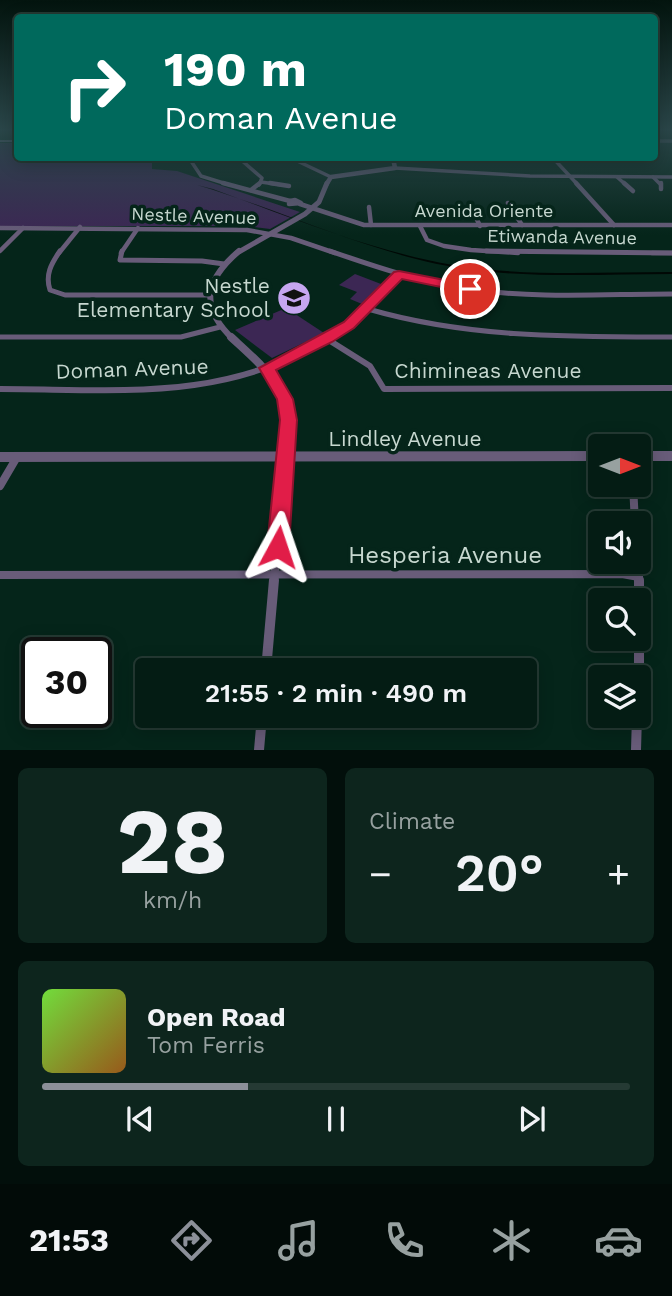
<!DOCTYPE html>
<html lang="en">
<head>
<meta charset="utf-8">
<style>
  :root { --surface:#041c14; --page:#0d251d; --text:#f1f3f6; --muted:#97a1a0; --line:#253a34; --accent:#8c9099 }
  body { margin:0; font-family:"Work Sans",sans-serif; background:var(--page); color:var(--text); height:100vh; display:flex; flex-direction:column; font-size:26px; white-space:nowrap }
  * { box-sizing:border-box; margin:0 }
  p { font-size:23px; color:var(--muted) }
  .icon { flex:none; width:38px; height:38px; fill:none; stroke:currentColor; stroke-width:2; stroke-linecap:round; stroke-linejoin:round }
  .map { position:relative; height:750px; overflow:hidden }
  .panel { display:flex; flex-direction:column; gap:18px; padding:18px; background:#020f0b; flex:1 }
  .panel>* { flex:none }
  .banner { position:absolute; left:14px; top:14px; width:644px; height:147px; border-radius:7px; box-shadow:0 4px 18px #0003,0 0 0 2px var(--line); background:#00695c; color:#fff; overflow:hidden }
  .needle { width:46px; rotate:90deg }
  .controls { position:absolute; left:588px; top:434px; display:grid; gap:14px }
  .controls a { display:grid; place-items:center; width:63px; height:63px; border-radius:7px; background:var(--surface); box-shadow:0 4px 18px #0003,0 0 0 2px var(--line); font-size:35px }
  .speed { position:absolute; left:21px; top:637px; display:flex; gap:14px; font-size:35px; font-weight:700; text-align:center }
  .speed>* { display:grid; place-content:center; width:91px; height:91px; border-radius:50%; background:var(--surface); box-shadow:0 4px 18px #0003,0 0 0 2px var(--line); line-height:1 }
  .speed .limit { border:4px solid #111; border-radius:10px; background:#fff; color:#111 }
  .pin { position:absolute; display:grid; place-items:center; width:60px; height:60px; color:#fff; margin:-30px; border:4px solid #fff; border-radius:50%; box-shadow:0 2px 7px #0007 }
  .me { position:absolute; width:77px; margin:-38px; rotate:5deg; stroke-linejoin:round; filter:drop-shadow(0 0 5px #0008) }
  .turn { display:flex; align-items:center; gap:24px; height:147px; padding:0 35px; font-size:32px }
  .turn .icon { width:91px; height:91px; stroke-width:2.5 }
  .turn b { display:block; font-size:49px; line-height:60px }
  .big { font-size:52px; font-weight:600; line-height:1.1 }
  .panel .widget { flex:1; display:flex; flex-direction:column; justify-content:center; gap:10px; min-width:0; padding:0 24px; border-radius:10px; background:var(--page) }
  .panel .dial { align-items:center; gap:0 }
  .dial b { font-size:91px; line-height:1 }
  .song { display:flex; align-items:center; gap:21px }
  .cover { width:84px; height:84px; border-radius:10px; background:linear-gradient(135deg,hsl(100 70% 55%),hsl(30 70% 35%)) }
  .played { height:7px; border-radius:4px; background:linear-gradient(90deg,var(--accent) 35%,var(--line) 35%) }
  .keys { display:flex; justify-content:space-around; direction:ltr }
  .heat { display:flex; justify-content:space-between; align-items:center; font-size:38px; direction:ltr }
  .panel .tiles { flex:1; display:grid; gap:18px; grid-template-columns:1fr 1fr }
  .widget:last-child { grid-column:span 2 }
  .trip { position:absolute; left:135px; top:658px; width:402px; height:70px; border-radius:7px; background:var(--surface); box-shadow:0 4px 18px #0003,0 0 0 2px var(--line); font-weight:600; line-height:70px; text-align:center }
  .menu { display:flex; height:112px; justify-content:space-around; align-items:center; background:#020b08; color:var(--muted) }
  .menu .icon { width:49px; height:49px }
  .menu .on { color:var(--accent) }
  .menu b { font-size:32px; color:var(--text) }
  .map>svg:first-child { display:block }
  .green { fill:#3c2754 }
  .water { fill:#010805 }
  .lines { fill:none; stroke-linecap:round; stroke-linejoin:round }
  .minor-far5 { stroke:#685c79; stroke-width:3.5 }
  .minor-far4 { stroke:#685c79; stroke-width:4.5 }
  .minor-far3 { stroke:#685c79; stroke-width:5 }
  .minor-far2 { stroke:#685c79; stroke-width:6 }
  .minor-far1 { stroke:#685c79; stroke-width:8 }
  .minor { stroke:#685c79; stroke-width:10 }
  .tertiary-far4 { stroke:#685c79; stroke-width:4.5 }
  .tertiary-far3 { stroke:#685c79; stroke-width:5 }
  .tertiary-far2 { stroke:#685c79; stroke-width:6 }
  .tertiary-far1 { stroke:#685c79; stroke-width:8 }
  .tertiary { stroke:#685c79; stroke-width:10 }
  .secondary { fill:#927fad; fill-rule:evenodd }
  .route { fill:#e11d48; stroke:#92132f; stroke-width:2 }
  .labels { text-anchor:middle; stroke-width:7; stroke-linejoin:round; paint-order:stroke }
  .far-street-label { font-size:18px; fill:#c7d8d0; stroke:#05251a }
  .poi-label { font-size:21px; fill:#c7d8d0; stroke:#05251a; text-anchor:end }
  .street-label { font-size:21px; fill:#c7d8d0; stroke:#05251a }
  .near-street-label { font-size:24px; fill:#c7d8d0; stroke:#05251a }
</style>
</head>
<body>
<div class="map">
<svg width="672" height="750" viewBox="0 0 672 750">
  <rect width="100%" height="100%" fill="#05251a"/>
  <g class="green">
    <polygon points="0,143 17,143 18,158 152,158 152,169 177,171 300,212 270,229 247,226 0,226"/>
    <polygon points="355,274 381,284 362,304 350,299 357,292 339,285"/>
    <polygon points="286,308 324,333 272,358 235,330"/>
  </g>
  <path class="water" d="M197 185 213 189C290 217 371 251 453 265 525 277 599 272 672 272V274C594 274 514 280 437 264 354 246 278 209 197 185Z"/>
  <g class="lines">
    <g class="minor-far5">
      <polyline points="654,141 672,141"/>
      <polyline points="189,158 201,176 230,185"/>
      <polyline points="291,158 331,177"/>
      <polyline points="553,158 578,185"/>
      <polyline points="240,159 262,178 259,185"/>
      <polyline points="395,168 530,176 672,177"/>
      <polyline points="617,177 626,185"/>
      <polyline points="653,177 661,185"/>
      <polyline points="261,182 282,185"/>
    </g>
    <g class="minor-far4">
      <polyline points="223,183 290,201"/>
      <polyline points="270,183 289,186"/>
      <polyline points="576,183 614,225"/>
      <polyline points="624,183 633,191"/>
      <polyline points="661,183 661,189"/>
      <polyline points="251,190 260,183"/>
      <polygon points="295,200 301,203 289,204 290,201"/>
      <polyline points="508,203 522,225"/>
      <polyline points="300,204 364,225 672,225"/>
      <polyline points="369,207 371,225"/>
      <polyline points="472,209 480,226"/>
      <polyline points="420,226 427,240 444,246 471,250 518,253"/>
      <polyline points="0,228 247,230 291,238 335,253"/>
      <polyline points="0,251 23,228"/>
      <polyline points="59,253 80,227"/>
      <polyline points="121,253 138,228"/>
      <polyline points="652,253 672,253"/>
    </g>
    <g class="minor-far3">
      <path d="M60 251C51 264 45 275 50 290L65 295H209"/>
      <polyline points="122,251 120,260 202,261 224,264"/>
      <path d="M330 251C376 267 421 282 469 289 536 299 605 294 672 294"/>
      <polyline points="486,251 672,253"/>
      <path d="M368 309C468 338 568 337 672 337"/>
      <polyline points="0,337 181,337 220,327"/>
      <polyline points="327,339 368,309 399,275"/>
    </g>
    <g class="minor-far2">
      <polyline points="327,339 370,366 384,389 672,388"/>
      <path d="M0 389C118 389 224 403 330 337"/>
    </g>
    <g class="minor-far1">
      <polyline points="633,485 635,523"/>
      <polyline points="0,486 17,457"/>
      <polyline points="638,562 639,581"/>
      <polyline points="0,575 622,574 639,577"/>
      <polyline points="274,581 286,457"/>
    </g>
    <g class="minor">
      <polyline points="266,670 274,580"/>
      <polyline points="639,677 639,580"/>
      <polyline points="259,750 262,716"/>
      <polyline points="636,750 637,716"/>
    </g>
    <polyline class="tertiary-far4" points="326,185 331,177 395,168 393,158"/>
    <polyline class="tertiary-far3" points="237,253 305,214 319,202 327,183"/>
    <path class="tertiary-far2" d="M233 339C199 307 205 280 239 251"/>
    <path class="tertiary-far1" d="M231 337C270 373 292 389 287 446"/>
    <g class="tertiary">
      <polyline points="639,456 672,456"/>
      <polyline points="0,457 600,456"/>
      <polyline points="286,457 287,445"/>
    </g>
    <rect class="secondary" x="0" y="140" width="18" height="2"/>
  </g>
  <linearGradient id="sky" x2="0" y2="1"><stop stop-color="#03140e"/><stop offset="0.55" stop-color="#2a4649"/><stop offset="1" stop-color="#2a4649" stop-opacity="0"/></linearGradient>
  <rect width="672" height="235" fill="url(#sky)"/>
  <polygon class="route" points="399,271 470,285 476,289 470,293 402,279 354,328 332,342 276,370 293,399 297,420 289,547 286,554 278,557 270,554 267,547 280,420 277,399 259,368 344,322 394,272"/>
  <defs>
    <g id="school-disc" transform="scale(1.75)"><circle r="9.5" fill="#c6a6f0" stroke="#05251a"/><path d="M0-5L7-2L0 1L-7-2ZM-4 1L0 2.5L4 1V4Q0 6-4 4Z" fill="#111"/></g>
  </defs>
  <g fill-rule="evenodd">
    <use href="#school-disc" x="294" y="298"/>
  </g>
  <g class="labels">
    <g class="far-street-label">
      <text x="484" y="217">Avenida Oriente</text>
      <text transform="translate(194 216) rotate(2)" y="6">Nestle Avenue</text>
      <text transform="translate(562 237) rotate(1)" y="6">Etiwanda Avenue</text>
    </g>
    <g class="poi-label">
      <text x="270" y="293">Nestle<tspan x="270" dy="24">Elementary School</tspan></text>
    </g>
    <g class="street-label">
      <text transform="translate(132 369) rotate(-2)" y="7">Doman Avenue</text>
      <text x="488" y="378">Chimineas Avenue</text>
      <text x="405" y="446">Lindley Avenue</text>
    </g>
    <g class="near-street-label">
      <text x="445" y="563">Hesperia Avenue</text>
    </g>
  </g>
</svg>
<div class="controls">
<a><svg class="needle" viewBox="-14 -14 28 28"><path d="M0-13l5 13h-10z" fill="#e53935"/><path d="M0 13l5-13h-10z" fill="#97a1a0"/></svg></a>
<a><svg class="icon" aria-label="sound" viewBox="0 0 24 24"><path d="M4 9h4l5-4v14l-5-4H4zM17 9q2 3 0 6"/></svg></a>
<a><svg class="icon" aria-label="search" viewBox="0 0 24 24"><circle cx="10" cy="10" r="6"/><path d="M15 15l6 6"/></svg></a>
<a><svg class="icon" aria-label="layers" viewBox="0 0 24 24"><path d="M12 4l9 5-9 5-9-5zM3 14l9 5 9-5"/></svg></a>
</div>
<div class="speed"><div class="limit">30</div></div>
<div class="pin" style="left:470px;top:289px;background:#d93025"><svg class="icon" aria-label="arrive" viewBox="0 0 24 24"><path d="M6 21V4h12l-3 4 3 4H6"/></svg></div>
<svg class="me" style="left:278px;top:547px" viewBox="-20 -20 40 40"><path d="M0-17L14 15 0 8-14 15z" fill="#e11d48" stroke="#fff" stroke-width="4"/></svg>
<div class="trip">21:55 · 2 min · 490 m</div>
<div class="banner">
<div class="turn"><svg class="icon" aria-label="right" viewBox="0 0 24 24"><path d="M7 20v-9h11M14 6l5 5-5 5"/></svg><div><b>190 m</b>Doman Avenue</div></div>
</div>
</div>
<section class="panel">
<div class="tiles">
<div class="widget dial"><b>28</b><p>km/h</p></div>
<div class="widget"><p>Climate</p>
<div class="heat"><a>−</a><b class="big">20°</b><a>+</a></div>
</div>
<div class="widget">
<div class="song"><i class="cover"></i><div><b>Open Road</b><p>Tom Ferris</p></div></div>
<div class="played"></div>
<div class="keys"><svg class="icon" aria-label="previous" viewBox="0 0 24 24"><path d="M18 5L8 12l10 7zM5 5v14"/></svg><svg class="icon" aria-label="pause" viewBox="0 0 24 24"><path d="M8 5v14M16 5v14"/></svg><svg class="icon" aria-label="next" viewBox="0 0 24 24"><path d="M6 5l10 7-10 7zM19 5v14"/></svg></div>
</div>
</div>
</section>
<nav class="menu">
<b>21:53</b>
<svg class="icon on" aria-label="directions" viewBox="0 0 24 24"><path d="M12 3l9 9-9 9-9-9zM9 14v-3h6M13 9l2 2-2 2"/></svg>
<svg class="icon" aria-label="music" viewBox="0 0 24 24"><path d="M9 18V5l10-2v13"/><circle cx="6" cy="18" r="3"/><circle cx="16" cy="16" r="3"/></svg>
<svg class="icon" aria-label="phone" viewBox="0 0 24 24"><path d="M5 4h4l2 5-3 2q2 4 5 5l2-3 5 2v4C11 20 4 13 5 4z"/></svg>
<svg class="icon" aria-label="climate" viewBox="0 0 24 24"><path d="M12 3v18M4 7l16 10M4 17L20 7"/></svg>
<svg class="icon" aria-label="car" viewBox="0 0 24 24"><path d="M5 17H2v-5l4-1 3-4h7l3 4 3 1v5h-3M9 17h6M6 11h13"/><circle cx="7" cy="17" r="2"/><circle cx="17" cy="17" r="2"/></svg>
</nav>
</body>
</html>
